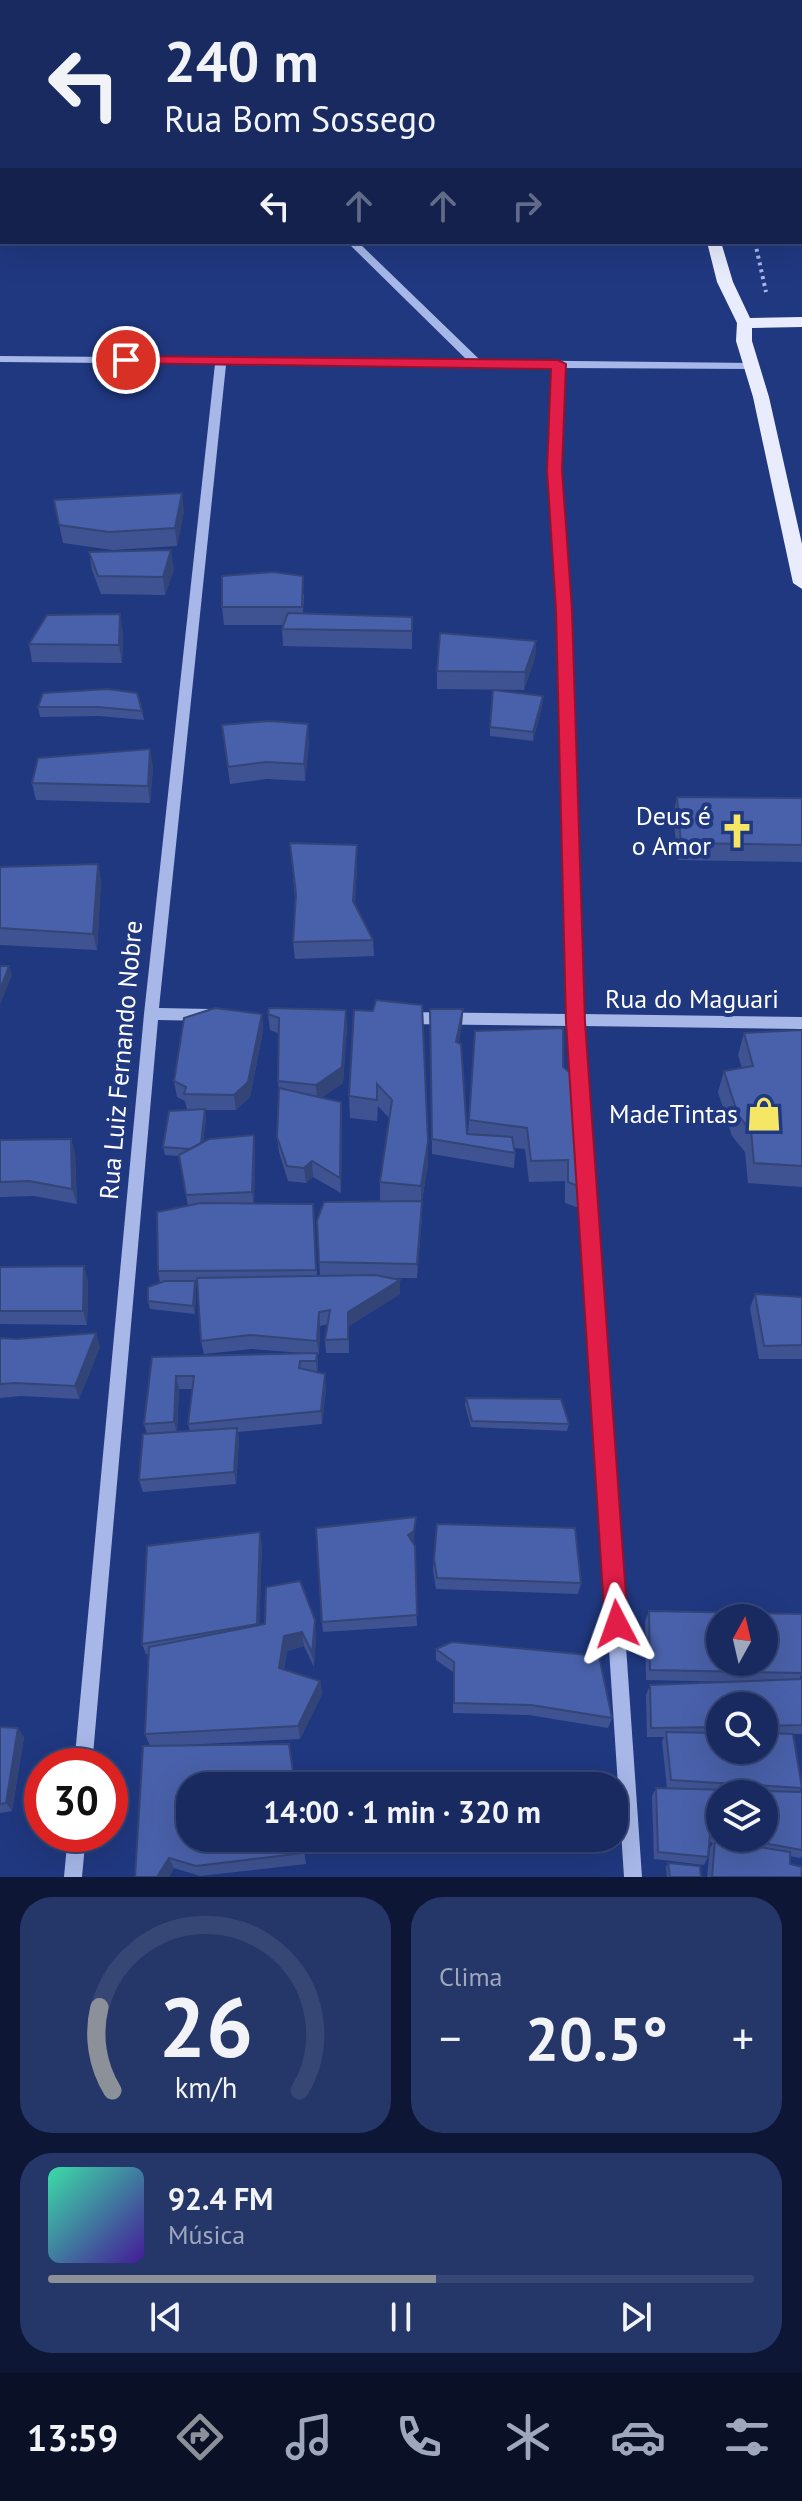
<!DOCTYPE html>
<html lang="pt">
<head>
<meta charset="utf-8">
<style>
  :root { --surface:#182a60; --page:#253669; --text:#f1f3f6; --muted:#9fa7bd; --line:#364675; --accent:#8c9099 }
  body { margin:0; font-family:"PT Sans",sans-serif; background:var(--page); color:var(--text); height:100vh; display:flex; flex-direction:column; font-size:30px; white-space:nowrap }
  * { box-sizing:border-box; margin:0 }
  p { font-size:26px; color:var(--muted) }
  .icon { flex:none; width:44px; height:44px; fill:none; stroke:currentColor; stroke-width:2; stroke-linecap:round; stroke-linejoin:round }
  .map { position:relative; height:1877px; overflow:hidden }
  .details { display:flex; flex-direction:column; gap:20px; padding:20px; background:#0d1735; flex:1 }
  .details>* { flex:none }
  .banner { position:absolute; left:0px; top:0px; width:802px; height:244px; box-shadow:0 8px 32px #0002,0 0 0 2px var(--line); background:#182a60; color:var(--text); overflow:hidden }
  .needle { width:52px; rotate:8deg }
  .buttons { position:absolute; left:706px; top:1604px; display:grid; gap:16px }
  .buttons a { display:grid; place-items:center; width:72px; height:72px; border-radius:50%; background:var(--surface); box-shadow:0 8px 32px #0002,0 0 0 2px var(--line); font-size:40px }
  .speed { position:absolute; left:24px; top:1748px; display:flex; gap:16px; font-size:40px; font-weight:700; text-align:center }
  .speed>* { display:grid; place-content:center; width:104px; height:104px; border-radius:50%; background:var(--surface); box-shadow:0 8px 32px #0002,0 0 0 2px var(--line); line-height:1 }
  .speed .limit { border:12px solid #d22; background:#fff; color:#111 }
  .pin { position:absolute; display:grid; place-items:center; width:68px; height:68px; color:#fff; margin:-34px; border:4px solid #fff; border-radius:50%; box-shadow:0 2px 8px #0007 }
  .me { position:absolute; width:88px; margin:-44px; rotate:356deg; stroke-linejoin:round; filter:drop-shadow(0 0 6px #0008) }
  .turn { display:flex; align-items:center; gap:28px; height:168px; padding:0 32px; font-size:36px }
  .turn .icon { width:104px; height:104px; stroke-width:2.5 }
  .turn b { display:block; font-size:56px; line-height:68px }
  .lanes { display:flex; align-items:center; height:76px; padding:0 32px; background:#0003; justify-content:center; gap:40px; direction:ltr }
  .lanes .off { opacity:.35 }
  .big { font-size:60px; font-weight:700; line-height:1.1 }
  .details .card { flex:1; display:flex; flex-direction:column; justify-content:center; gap:12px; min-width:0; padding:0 28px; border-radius:32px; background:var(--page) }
  .details .dial { align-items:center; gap:0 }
  .dial svg { height:208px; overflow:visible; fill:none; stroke:var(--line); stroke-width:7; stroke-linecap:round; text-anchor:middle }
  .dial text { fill:var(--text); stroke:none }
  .song { display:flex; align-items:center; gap:24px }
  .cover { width:96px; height:96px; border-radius:12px; background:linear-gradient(135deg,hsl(160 70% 55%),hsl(260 70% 35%)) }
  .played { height:8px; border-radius:4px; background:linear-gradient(90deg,var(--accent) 55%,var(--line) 55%) }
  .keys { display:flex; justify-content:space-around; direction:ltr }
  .heat { display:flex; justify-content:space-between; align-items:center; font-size:44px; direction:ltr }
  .details .tiles { flex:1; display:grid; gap:20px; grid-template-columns:1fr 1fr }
  .card:last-child { grid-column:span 2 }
  .trip { position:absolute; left:176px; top:1772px; width:452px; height:80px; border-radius:32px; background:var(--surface); box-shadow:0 8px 32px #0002,0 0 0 2px var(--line); font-weight:700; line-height:80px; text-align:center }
  .tab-bar { display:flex; height:128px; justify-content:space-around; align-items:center; background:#0a1126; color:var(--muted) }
  .tab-bar .icon { width:56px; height:56px }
  .tab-bar .current { color:var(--accent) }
  .tab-bar b { font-size:36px; color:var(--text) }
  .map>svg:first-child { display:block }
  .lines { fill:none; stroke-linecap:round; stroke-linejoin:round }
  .path { stroke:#a6b7e8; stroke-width:4; stroke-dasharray:3 4; stroke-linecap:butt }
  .minor { fill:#a6b7e8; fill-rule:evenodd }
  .major { fill:#e8ecfd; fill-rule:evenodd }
  .wall { fill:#3f5392; fill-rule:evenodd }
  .shaded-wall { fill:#347 }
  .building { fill:#4961aa; stroke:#347; stroke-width:2; fill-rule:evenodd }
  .route { fill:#e11d48; stroke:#92132f; stroke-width:2 }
  .labels { text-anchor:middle; stroke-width:8; stroke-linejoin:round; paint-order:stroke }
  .poi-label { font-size:26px; fill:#fff; stroke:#203880; text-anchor:end }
  .street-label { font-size:26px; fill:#fff; stroke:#203880 }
</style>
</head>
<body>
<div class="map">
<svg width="802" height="1877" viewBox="0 0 802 1877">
  <rect width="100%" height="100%" fill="#203880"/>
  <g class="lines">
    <polyline class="path" points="755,242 766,292"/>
    <g class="minor">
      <polygon points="108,0 118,0 120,2 110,2"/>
      <polygon points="347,242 358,242 480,360 753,363 758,366 753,369 563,368 560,470 570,610 582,1014 802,1017 802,1029 583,1026 642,1877 624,1877 568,1026 403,1024 398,1022 396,1018 398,1014 403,1012 568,1014 558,610 548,470 552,368 226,365 159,1008 210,1009 215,1011 217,1015 215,1019 210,1021 158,1020 92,1766 74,1766 144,1014 215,364 0,362 0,356 467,360"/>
      <polygon points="68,1834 86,1834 82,1877 64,1877"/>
    </g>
    <g class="major">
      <polygon points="646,0 658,0 659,2 647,2"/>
      <polygon points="707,242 721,242 733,282 750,318 802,317 802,327 752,328 752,341 769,397 802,544 802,589 793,583 753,397 736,341 737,323 717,282"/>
    </g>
  </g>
  <g class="wall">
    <polygon points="54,500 184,511 177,546 112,550 63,543"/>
    <polygon points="89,552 174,569 165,595 101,594 92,570"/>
    <polygon points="304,594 303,613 412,617 412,649 283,646 282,629 283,625 224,625 222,607"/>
    <polygon points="123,632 122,663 32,662 29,644"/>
    <polygon points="536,641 535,658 524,690 437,689 437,671"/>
    <polygon points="108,689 142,711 144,720 99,716 40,717 38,707"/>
    <polygon points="543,696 542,706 533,741 490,736 490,727"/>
    <polygon points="222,725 309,742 305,781 267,779 230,784"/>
    <polygon points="153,767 150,803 36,800 32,783"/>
    <polygon points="677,797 802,798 802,862 678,860 673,815"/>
    <polygon points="290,843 357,862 355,903 373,940 374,956 295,959 293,942 295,898"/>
    <polygon points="98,864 101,881 97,950 0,945 0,867"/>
    <polygon points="430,1009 463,1009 462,1025 458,1043 467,1134 468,1134 475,1031 563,1067 585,1189 582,1209 565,1203 565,1181 529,1182 525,1149 514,1148 515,1153 514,1168 432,1154"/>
    <path d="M354 1010 428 1163 422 1201V1216L417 1278H388L400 1294 349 1326V1353H326L325 1340 328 1324 320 1326 319 1354H317L318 1366 317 1372 326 1388 322 1424 238 1432 239 1441 236 1484 143 1492 139 1480 147 1434 144 1424 152 1357 304 1353 252 1349 204 1354 201 1341 197 1285H196L195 1314 150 1309 148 1301 160 1283 158 1271 188 1206 179 1156 165 1155 163 1147 187 1110 185 1101 177 1097 174 1081 262 1014 263 1031 250 1097 236 1110H205L206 1118 203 1142 255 1150 254 1204H313L317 1276H320L317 1221 380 1201V1182L389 1118 378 1106 377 1121 350 1118 349 1096ZM179 1389H192L188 1424 190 1431 177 1432Z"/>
    <polygon points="268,1014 347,1026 343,1083 321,1098 342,1118 341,1193 313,1177 306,1183 288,1181 279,1152 277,1137 279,1094 278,1081 278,1033 270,1030"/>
    <polygon points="802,1030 802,1187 748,1183 745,1152 732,1136 718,1092 724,1071 742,1068 738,1055 744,1033"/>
    <polygon points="71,1139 75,1154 77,1204 34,1196 0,1197 0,1140"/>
    <polygon points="0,1267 88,1280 87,1325 0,1324"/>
    <polygon points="755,1294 802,1297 802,1359 759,1359 750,1308"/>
    <polygon points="0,1338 100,1347 79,1399 21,1396 0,1398"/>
    <polygon points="466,1398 569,1424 567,1431 471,1427 465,1405"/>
    <polygon points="416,1517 413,1543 417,1626 323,1632 322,1622"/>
    <polygon points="437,1524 581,1583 578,1594 436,1589 433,1570"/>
    <polygon points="262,1543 259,1625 316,1635 314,1667 304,1646 287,1651 284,1669 320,1681 322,1694 300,1739 164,1746 292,1757 190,1838 302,1838 306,1864 200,1876 174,1868 169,1877 135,1877 150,1746 145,1734 148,1654 146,1654 142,1644"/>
    <path d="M649 1611 802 1674 799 1679H802V1734H793L802 1788 799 1792H802V1856L800 1858 790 1856V1864L801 1877H707L710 1848 713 1843 710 1842 708 1857 704 1865 654 1859 652 1796 656 1788H667L662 1741 664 1737H647L646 1695 650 1685 737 1682 646 1680 645 1622ZM720 1706H764V1750H720ZM720 1794 764 1838H720Z"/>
    <polygon points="436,1649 612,1718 608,1728 529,1715 453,1713 453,1672 436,1660"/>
    <polygon points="0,1727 24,1737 12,1811 0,1813"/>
    <polygon points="668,1863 701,1877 667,1877 666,1867"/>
  </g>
  <g class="shaded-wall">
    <polygon points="182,493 184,511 177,546 175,528"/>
    <polygon points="171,550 174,569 165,595 163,577"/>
    <polygon points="120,614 123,632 122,663 119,645"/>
    <polygon points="536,641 535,658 524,690 525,672"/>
    <polygon points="543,696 542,706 533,741 533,732"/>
    <polygon points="308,724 309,742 305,781 304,764"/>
    <polygon points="150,749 153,767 150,803 148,786"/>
    <polygon points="357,845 357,862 354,917 353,901"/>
    <polygon points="98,864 101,881 97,950 93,934"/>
    <polygon points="9,966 12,975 0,1005 0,990"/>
    <polygon points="463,1009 462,1025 456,1058 456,1042"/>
    <polygon points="346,1010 347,1026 343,1083 317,1101 316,1085"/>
    <polygon points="262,1014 263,1031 250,1097 236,1110 234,1095"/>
    <polygon points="341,1102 342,1118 341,1193 340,1178"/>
    <polygon points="205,1109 206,1118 201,1158 200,1150"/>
    <polygon points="254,1135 255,1150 254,1207 252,1192"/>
    <polygon points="71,1139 75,1154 77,1204 72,1189"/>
    <polygon points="428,1142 428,1163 421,1206 421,1186"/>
    <polygon points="312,1161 313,1177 306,1183 304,1168"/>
    <polygon points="422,1201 422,1216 417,1278 417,1264"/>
    <polygon points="84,1266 88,1280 87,1325 83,1311"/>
    <polygon points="400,1280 400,1294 349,1326 349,1353 348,1312"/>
    <polygon points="195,1281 196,1289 195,1314 193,1306"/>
    <polygon points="319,1312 320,1326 319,1354 317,1341"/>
    <polygon points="96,1333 100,1347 79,1399 75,1386"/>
    <polygon points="317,1353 318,1366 317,1374 316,1361"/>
    <polygon points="325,1374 326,1388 322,1424 321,1411"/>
    <polygon points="176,1376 179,1389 177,1435 174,1422"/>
    <polygon points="237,1428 239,1441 236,1484 234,1472"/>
    <polygon points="416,1517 414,1542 408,1547 408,1535"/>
    <polygon points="260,1532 262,1543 259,1634 257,1624"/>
    <polygon points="315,1620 316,1635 314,1667 312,1653"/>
    <polygon points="302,1632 304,1646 287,1651 281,1682 279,1668 284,1636"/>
    <polygon points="320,1681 322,1694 300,1739 298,1726"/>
    <polygon points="18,1728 24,1737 12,1811 6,1803"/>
    <polygon points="169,1858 174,1868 169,1877 157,1877"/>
  </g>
  <g class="building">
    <polygon points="182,493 175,528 109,532 59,525 54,500"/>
    <polygon points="171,550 163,577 98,576 89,552"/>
    <polygon points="273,572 303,576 302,607 222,607 222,576"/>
    <polygon points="288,613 412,617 412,631 282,629"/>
    <polygon points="120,614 119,645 29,644 47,615"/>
    <polygon points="440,633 536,641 525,672 437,671"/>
    <polygon points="108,689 137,693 142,711 97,707 38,707 43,693"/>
    <polygon points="493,690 543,696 533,732 490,727"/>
    <polygon points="269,721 308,724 304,764 266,762 228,767 222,725"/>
    <polygon points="150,749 148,786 32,783 38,758"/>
    <polygon points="677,797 802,798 802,845 681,843"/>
    <polygon points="290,843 357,845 353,901 373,940 293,942 296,894"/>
    <polygon points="98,864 93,934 0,928 0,867"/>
    <polygon points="0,966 9,966 0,990"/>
    <polygon points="376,1000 422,1005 428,1142 421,1186 380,1182 392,1100 377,1084 377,1100 349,1096 354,1010 373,1011"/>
    <polygon points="215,1008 262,1014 248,1082 234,1095 184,1094 186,1087 174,1081 184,1018"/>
    <polygon points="269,1008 346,1010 342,1067 316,1085 278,1081 279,1018 268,1014"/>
    <polygon points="430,1009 463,1009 456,1042 461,1044 467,1134 512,1137 515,1153 432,1139"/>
    <polygon points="563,1028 563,1067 573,1075 585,1189 568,1182 568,1160 531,1161 527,1128 469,1120 475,1031"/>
    <polygon points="802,1030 802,1166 754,1163 751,1131 738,1115 724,1071 753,1066 744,1033"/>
    <polygon points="279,1088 341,1102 340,1178 312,1161 304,1168 287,1166 277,1137"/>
    <polygon points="205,1109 201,1143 190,1149 163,1147 169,1111"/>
    <polygon points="254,1135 252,1192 186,1195 179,1155 209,1139"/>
    <polygon points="71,1139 72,1189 29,1181 0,1182 0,1140"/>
    <polygon points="422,1201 417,1264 319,1262 317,1221 324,1202"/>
    <polygon points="201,1203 313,1204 316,1270 158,1271 157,1212"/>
    <polygon points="84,1266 83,1311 0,1311 0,1267"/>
    <polygon points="375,1275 400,1280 348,1312 348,1339 325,1340 330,1310 319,1312 317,1341 250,1335 201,1341 197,1278"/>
    <polygon points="165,1281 195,1281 193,1306 148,1301 148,1287"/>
    <polygon points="755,1294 802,1297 802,1345 764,1346"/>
    <polygon points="96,1333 75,1386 15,1383 0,1384 0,1338 17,1339"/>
    <polygon points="317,1353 316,1361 300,1361 299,1368 325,1374 321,1411 188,1424 194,1376 176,1376 174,1422 144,1424 152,1357"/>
    <polygon points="466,1398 561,1399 569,1424 472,1421"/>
    <polygon points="237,1428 234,1472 139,1480 143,1434"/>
    <polygon points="416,1517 414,1531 408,1535 415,1546 417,1615 322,1622 316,1528"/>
    <polygon points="437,1524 575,1528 581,1583 437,1578 434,1559"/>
    <polygon points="260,1532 257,1624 142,1644 147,1546"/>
    <polygon points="300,1581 315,1620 312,1653 302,1632 284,1636 279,1668 320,1681 298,1726 145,1734 149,1647 265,1624 266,1587"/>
    <path d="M649 1611 802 1614V1673L650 1670ZM720 1618H764V1662H720Z"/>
    <polygon points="452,1642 599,1656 612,1718 531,1705 454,1703 454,1662 436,1649"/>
    <polygon points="802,1679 802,1725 764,1726 764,1706 720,1706 720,1727 651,1728 650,1685"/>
    <polygon points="0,1727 18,1728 6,1803 0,1804"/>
    <polygon points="666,1732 720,1733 720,1750 764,1750 764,1733 793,1734 802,1788 671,1780"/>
    <polygon points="289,1744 295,1786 190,1786 190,1838 302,1838 304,1853 196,1866 169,1858 157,1877 135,1877 143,1746"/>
    <polygon points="656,1788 802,1792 802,1850 735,1838 764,1838 764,1794 720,1794 720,1835 710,1834 708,1857 658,1852"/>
    <polygon points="715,1840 790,1852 790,1864 802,1867 801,1877 712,1877"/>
    <polygon points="668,1863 700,1866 701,1877 670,1877"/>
  </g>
  <polygon class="route" points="126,356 558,360 566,364 562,470 572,610 585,1022 628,1624 625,1632 617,1635 609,1632 605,1624 566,1022 556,610 547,470 551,369 121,363 121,357"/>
  <defs>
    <g id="church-bare" transform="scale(2.76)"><path d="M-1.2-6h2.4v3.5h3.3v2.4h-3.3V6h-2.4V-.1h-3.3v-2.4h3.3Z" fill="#f5e666" stroke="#203880" stroke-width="2.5" paint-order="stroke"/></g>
    <g id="shop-bare" transform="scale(2.76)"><path d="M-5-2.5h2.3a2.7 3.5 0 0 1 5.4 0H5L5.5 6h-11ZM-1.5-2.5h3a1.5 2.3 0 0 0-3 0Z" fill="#f5e666" stroke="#203880" stroke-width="2.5" paint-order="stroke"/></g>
  </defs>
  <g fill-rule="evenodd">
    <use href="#church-bare" x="737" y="831"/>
    <use href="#shop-bare" x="764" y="1114"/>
  </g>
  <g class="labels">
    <g class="poi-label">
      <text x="711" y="825">Deus é<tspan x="711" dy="30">o Amor</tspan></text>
      <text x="738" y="1123">MadeTintas</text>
    </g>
    <g class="street-label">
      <text x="692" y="1008">Rua do Maguari</text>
      <text transform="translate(121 1060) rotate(-85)" y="9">Rua Luiz Fernando Nobre</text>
    </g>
  </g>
</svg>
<div class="buttons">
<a><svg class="needle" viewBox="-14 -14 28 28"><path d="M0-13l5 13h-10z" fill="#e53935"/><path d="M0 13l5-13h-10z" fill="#9fa7bd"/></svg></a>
<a><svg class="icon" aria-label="search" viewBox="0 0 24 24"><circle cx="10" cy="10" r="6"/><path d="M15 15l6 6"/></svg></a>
<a><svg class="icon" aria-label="layers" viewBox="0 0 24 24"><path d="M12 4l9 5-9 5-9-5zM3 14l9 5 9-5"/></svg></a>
</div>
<div class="speed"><div class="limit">30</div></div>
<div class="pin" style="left:126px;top:360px;background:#d93025"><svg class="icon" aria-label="arrive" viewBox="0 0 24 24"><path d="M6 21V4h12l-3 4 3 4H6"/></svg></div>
<svg class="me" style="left:617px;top:1624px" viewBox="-20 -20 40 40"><path d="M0-17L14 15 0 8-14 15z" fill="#e11d48" stroke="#fff" stroke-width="4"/></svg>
<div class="trip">14:00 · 1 min · 320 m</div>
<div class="banner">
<div class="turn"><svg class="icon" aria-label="left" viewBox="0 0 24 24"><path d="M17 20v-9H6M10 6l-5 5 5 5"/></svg><div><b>240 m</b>Rua Bom Sossego</div></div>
<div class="lanes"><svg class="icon" aria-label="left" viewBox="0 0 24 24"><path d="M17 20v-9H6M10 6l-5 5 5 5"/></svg><svg class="icon off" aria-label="ahead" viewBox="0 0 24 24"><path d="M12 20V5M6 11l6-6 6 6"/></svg><svg class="icon off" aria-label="ahead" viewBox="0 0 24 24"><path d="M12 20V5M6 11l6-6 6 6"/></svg><svg class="icon off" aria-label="right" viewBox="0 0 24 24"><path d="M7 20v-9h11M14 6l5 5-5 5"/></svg></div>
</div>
</div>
<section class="details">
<div class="tiles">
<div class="card dial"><svg viewBox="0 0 100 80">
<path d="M14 69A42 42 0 1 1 86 69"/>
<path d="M14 69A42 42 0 0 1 9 37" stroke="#8c9099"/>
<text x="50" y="56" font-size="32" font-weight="700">26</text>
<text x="50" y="72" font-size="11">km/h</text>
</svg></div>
<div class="card"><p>Clima</p>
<div class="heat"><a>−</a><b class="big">20.5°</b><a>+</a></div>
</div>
<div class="card">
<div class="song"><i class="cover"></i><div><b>92.4 FM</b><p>Música</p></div></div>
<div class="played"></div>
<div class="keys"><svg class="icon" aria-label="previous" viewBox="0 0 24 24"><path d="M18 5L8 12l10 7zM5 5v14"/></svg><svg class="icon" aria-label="pause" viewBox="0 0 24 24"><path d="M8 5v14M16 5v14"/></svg><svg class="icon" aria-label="next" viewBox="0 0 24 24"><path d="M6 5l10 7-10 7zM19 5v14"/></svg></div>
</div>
</div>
</section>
<nav class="tab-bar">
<b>13:59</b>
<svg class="icon current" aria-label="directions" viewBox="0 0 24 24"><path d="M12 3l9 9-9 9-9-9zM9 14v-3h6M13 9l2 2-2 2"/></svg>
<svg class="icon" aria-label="music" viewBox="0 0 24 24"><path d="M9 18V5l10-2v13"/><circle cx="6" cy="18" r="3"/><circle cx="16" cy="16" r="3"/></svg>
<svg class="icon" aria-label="phone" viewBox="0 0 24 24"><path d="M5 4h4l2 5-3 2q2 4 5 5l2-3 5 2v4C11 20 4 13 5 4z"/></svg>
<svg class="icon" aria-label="climate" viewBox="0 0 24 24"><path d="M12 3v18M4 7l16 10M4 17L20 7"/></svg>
<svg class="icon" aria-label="car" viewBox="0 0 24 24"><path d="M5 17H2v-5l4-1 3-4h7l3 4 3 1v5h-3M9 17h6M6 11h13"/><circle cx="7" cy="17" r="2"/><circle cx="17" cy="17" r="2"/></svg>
<svg class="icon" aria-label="filters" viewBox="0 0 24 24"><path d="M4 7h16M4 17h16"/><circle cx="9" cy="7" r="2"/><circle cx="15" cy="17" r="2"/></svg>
</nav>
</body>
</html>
